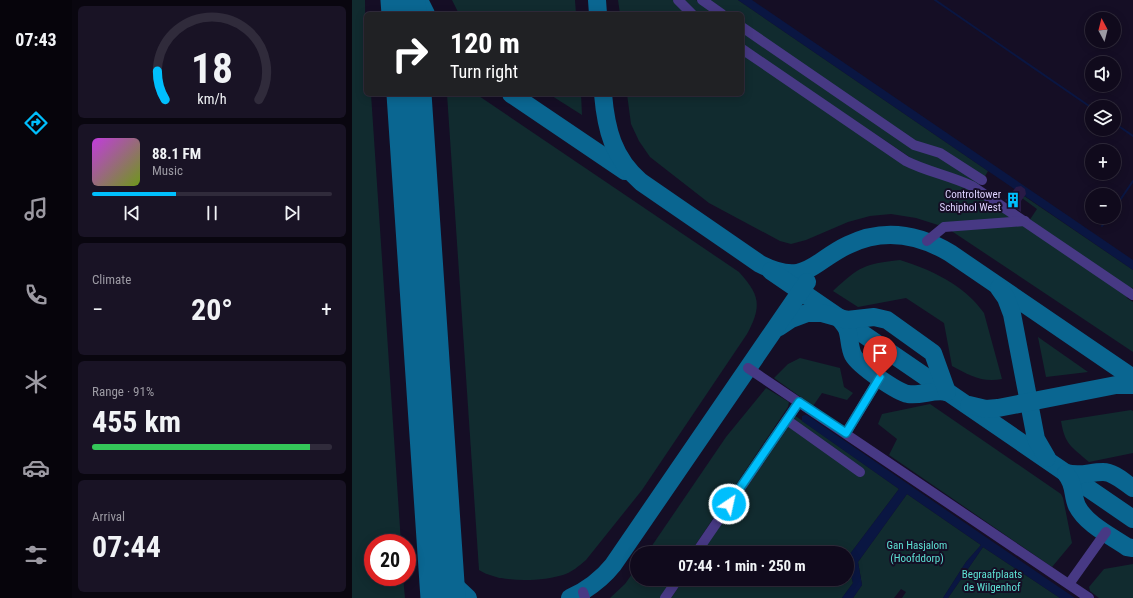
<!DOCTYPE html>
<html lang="en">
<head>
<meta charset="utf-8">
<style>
  :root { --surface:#100a1c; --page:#191325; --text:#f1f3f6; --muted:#9c9aa3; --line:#302b3b; --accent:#00bffd }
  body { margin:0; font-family:"Roboto Condensed",sans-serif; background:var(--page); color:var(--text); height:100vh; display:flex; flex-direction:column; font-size:15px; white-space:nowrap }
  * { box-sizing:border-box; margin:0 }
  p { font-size:13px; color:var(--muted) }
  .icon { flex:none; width:22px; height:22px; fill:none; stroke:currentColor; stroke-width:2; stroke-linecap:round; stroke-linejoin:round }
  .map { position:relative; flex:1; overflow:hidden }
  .sheet { display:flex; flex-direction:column; gap:6px; padding:6px; background:#09060f; width:280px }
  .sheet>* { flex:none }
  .hud { position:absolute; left:12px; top:12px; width:380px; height:84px; border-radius:6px; box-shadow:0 2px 10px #0003,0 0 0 1px var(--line); background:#202124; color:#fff; overflow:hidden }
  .needle { width:26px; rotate:353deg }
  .tools { position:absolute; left:733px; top:12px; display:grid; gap:8px }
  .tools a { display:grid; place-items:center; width:36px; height:36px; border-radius:50%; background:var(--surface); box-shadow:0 2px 10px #0003,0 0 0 1px var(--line); font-size:20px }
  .speed { position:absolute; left:12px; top:534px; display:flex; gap:8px; font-size:20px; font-weight:700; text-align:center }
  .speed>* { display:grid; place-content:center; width:52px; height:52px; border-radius:50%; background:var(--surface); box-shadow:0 2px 10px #0003,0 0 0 1px var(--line); line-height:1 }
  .speed .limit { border:6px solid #d22; background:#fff; color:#111 }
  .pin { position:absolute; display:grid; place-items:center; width:34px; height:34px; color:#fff; margin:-41px -17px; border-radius:50% 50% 50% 0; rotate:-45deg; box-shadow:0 0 4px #0007 }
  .pin .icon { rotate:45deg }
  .me { position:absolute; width:44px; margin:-22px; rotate:34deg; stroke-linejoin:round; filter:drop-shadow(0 0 3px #0008) }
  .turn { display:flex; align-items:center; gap:14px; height:84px; padding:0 20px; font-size:18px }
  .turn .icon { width:52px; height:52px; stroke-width:2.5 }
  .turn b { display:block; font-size:28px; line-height:34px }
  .big { font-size:30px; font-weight:700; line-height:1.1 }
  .sheet .card { flex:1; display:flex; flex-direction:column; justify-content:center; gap:6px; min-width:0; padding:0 14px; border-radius:6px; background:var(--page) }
  .sheet .dial { align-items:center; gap:0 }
  .dial svg { height:104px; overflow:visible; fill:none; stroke:var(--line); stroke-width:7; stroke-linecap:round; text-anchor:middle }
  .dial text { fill:var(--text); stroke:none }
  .song { display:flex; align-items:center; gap:12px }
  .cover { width:48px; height:48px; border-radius:6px; background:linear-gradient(135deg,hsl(290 70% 55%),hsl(80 70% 35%)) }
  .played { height:4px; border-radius:2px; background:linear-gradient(90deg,var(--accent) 35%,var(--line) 35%) }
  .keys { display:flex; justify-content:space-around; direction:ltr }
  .heat { display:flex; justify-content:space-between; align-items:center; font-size:22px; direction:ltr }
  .charge { height:6px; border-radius:3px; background:linear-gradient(90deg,#34c759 91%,var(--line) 0) }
  .trip { position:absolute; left:278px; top:546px; width:224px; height:40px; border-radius:20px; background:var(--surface); box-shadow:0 2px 10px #0003,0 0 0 1px var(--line); font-weight:700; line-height:40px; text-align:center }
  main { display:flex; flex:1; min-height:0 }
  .dock { display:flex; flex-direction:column; width:72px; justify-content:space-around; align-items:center; background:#06040b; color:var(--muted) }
  .dock .icon { width:28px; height:28px }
  .dock .selected { color:var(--accent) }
  .dock b { font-size:18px; color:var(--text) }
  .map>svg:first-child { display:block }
  .green { fill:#112b2f }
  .water { fill:#0a1642 }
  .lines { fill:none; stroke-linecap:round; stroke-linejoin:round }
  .stream { stroke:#0a1642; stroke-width:2 }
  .taxiway { stroke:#0a6691; stroke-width:18 }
  .runway { stroke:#0a6691; stroke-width:45 }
  .building { fill:#291a46 }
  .minor { stroke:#473984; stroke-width:10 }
  .route-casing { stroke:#007ca4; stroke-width:10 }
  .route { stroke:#00bffd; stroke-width:7 }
  .labels { text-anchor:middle; stroke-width:4; stroke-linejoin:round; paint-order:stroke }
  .poi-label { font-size:11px; fill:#ded2ff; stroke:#150e25; text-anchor:end }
  .park-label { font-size:11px; fill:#5de0d3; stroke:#150e25 }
</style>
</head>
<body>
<main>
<nav class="dock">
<b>07:43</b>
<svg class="icon selected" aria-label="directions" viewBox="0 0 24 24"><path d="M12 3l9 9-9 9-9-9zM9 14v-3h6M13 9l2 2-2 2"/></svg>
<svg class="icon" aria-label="music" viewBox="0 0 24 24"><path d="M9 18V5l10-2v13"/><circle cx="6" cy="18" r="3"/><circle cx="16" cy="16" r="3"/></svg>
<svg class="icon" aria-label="phone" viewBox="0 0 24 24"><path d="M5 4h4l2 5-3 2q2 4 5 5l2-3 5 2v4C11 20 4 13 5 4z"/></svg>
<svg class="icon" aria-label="climate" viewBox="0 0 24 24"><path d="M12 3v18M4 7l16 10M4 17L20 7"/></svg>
<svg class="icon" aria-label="car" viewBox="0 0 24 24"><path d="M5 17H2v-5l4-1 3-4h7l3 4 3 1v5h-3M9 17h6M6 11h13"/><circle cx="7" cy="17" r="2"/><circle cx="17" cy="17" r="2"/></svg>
<svg class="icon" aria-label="filters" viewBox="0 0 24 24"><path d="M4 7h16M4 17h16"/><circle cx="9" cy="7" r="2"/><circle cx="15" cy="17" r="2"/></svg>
</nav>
<section class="sheet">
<div class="card dial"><svg viewBox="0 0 100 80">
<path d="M14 69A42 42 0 1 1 86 69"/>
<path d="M14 69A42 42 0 0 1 8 47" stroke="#00bffd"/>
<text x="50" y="56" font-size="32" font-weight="700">18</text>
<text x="50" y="72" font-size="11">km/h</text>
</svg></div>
<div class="card">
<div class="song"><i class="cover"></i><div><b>88.1 FM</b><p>Music</p></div></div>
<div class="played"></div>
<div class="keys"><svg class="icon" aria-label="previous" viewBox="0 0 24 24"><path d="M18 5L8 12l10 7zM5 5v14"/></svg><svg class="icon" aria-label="pause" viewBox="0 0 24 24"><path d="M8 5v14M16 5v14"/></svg><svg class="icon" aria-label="next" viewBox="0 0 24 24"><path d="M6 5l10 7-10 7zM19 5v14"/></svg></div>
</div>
<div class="card"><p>Climate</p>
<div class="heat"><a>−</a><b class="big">20°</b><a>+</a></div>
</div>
<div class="card"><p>Range · 91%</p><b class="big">455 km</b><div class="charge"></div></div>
<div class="card"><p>Arrival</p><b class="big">07:44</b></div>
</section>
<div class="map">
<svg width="781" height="598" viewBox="0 0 781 598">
  <rect width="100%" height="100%" fill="#150e25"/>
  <g class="green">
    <polygon points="0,0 13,0 14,94 19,94 49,543 21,543 21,577 51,577 53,598 0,598"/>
    <polygon points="100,0 223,0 224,14 107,14"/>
    <polygon points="266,0 322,0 335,14 268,14"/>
    <polygon points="329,0 344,0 365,14 345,14"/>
    <polygon points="356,0 386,0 636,171 632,178 569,145 390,24 390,14 375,14"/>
    <polygon points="390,31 630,181 626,186 568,164 390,45"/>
    <polygon points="390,52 551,162 606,182 665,218 586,225 564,218 539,214 518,216 496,222 454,240 439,244 428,241 357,203 298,157 287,141 279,124 275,94 390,94"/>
    <path d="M95 94H124L387 272C408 295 410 306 395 334L290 490 234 560C227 566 220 572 211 575 188 582 147 583 127 570Z"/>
    <polygon points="197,94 229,94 230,115"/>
    <polygon points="672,196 781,270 781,288 775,287 677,221 685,209 670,198"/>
    <polygon points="672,225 773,292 775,298 781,302 781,352 598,230"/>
    <path d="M548 260C580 270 612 285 632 313L650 379C630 383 617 375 600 366L592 323 554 298 506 307 481 291C508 266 512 264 548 260Z"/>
    <polygon points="686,337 736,372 694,377"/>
    <polygon points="448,358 488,368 492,387 501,393 495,400 470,393 461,406 422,378 436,364"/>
    <polygon points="414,388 437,402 436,407 338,553 295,553 374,437"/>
    <polygon points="578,404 709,494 711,498 720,543 700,567 537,455 545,439 526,424 530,414"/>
    <path d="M779 410 781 411V453L737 462C719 446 713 445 709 421Z"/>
    <polygon points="442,415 547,489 495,558 495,553 349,553"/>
    <polygon points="555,494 629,545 614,562 591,598 550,598 554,592 549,589 542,598 501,598 510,585 506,562"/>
    <polygon points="631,547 708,598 596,598"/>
    <polygon points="495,559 501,583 490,598 319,598 332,579 495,579"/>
    <polygon points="781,564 781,598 747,598 738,591 737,587 752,569"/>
    <polygon points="285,567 285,579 321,579 308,598 258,598 273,584"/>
  </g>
  <g class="water">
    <polygon points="386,0 400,0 781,260 781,270"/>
    <polygon points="453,415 455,415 723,598 708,598 631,547 596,598 591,598 614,562 629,545 555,494 506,562 510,585 501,598 490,598 501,583 495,558 547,489 450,421 450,416"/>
  </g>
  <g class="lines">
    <g class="stream">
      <polyline points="583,0 740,108"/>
      <polyline points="762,123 781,136"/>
      <polyline points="762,209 781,181"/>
      <polyline points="750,226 756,217"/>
    </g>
    <g class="taxiway">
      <polyline points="67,0 74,14"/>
      <polyline points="245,0 246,14"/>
      <polyline points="159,94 273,171"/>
      <path d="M251 94C254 129 261 158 289 182L408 264C454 287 460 262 496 245 531 228 566 234 598 253L781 378"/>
      <polyline points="419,271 781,519"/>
      <polyline points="647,288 654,298 660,314 684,439 695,458"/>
      <path d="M488 319C490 322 493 325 495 329 498 337 497 347 501 355 507 366 545 392 556 394 569 396 582 389 595 392"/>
      <polyline points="427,327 439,319 455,313 470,313 495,320 522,317 535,320 581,353 595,392"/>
      <polyline points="617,405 634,409 646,408 764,385 781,385"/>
      <path d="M714 473C729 477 737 472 751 472 762 472 772 482 781 488"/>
      <path d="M714 474C723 484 720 495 725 506 734 524 759 536 775 547L781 548"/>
      <polyline points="89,567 100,583 116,598"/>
      <path d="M218 598C235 590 249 580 261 565L455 282"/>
    </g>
    <g class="runway">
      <polyline points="51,0 52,14"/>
      <polyline points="57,94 91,598"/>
    </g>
  </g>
  <polygon class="building" points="669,186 673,189 674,194 669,201 669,212 653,200 662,195 661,191 664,187"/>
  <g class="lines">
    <g class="minor">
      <polyline points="326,0 340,14"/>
      <polyline points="350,0 370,14"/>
      <polyline points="390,27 562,145 588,153 630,180"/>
      <path d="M390 49 554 161C573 171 599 176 620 186L781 295"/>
      <polyline points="575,241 592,227 673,221"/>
      <polyline points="396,368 737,598"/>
      <polyline points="435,420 508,472"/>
      <polyline points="494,433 528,377"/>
      <polyline points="344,553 447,402"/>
      <polyline points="717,584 754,532"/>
      <polyline points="231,592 233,598"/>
      <polyline points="313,598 326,579"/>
    </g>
  </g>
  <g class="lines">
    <g class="route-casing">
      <polyline id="route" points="377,504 447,402 494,433 528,377"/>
    </g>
    <use href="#route" class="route"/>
  </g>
  <defs>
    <g id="building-bare" transform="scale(1.2)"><path d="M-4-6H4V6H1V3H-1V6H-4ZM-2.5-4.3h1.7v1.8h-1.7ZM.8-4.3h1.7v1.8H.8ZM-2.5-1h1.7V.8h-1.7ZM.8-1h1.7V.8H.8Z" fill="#00bffd" stroke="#150e25" stroke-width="2.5" paint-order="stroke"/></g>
  </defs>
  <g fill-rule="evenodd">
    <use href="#building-bare" x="661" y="200"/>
  </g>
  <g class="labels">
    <g class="poi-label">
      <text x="649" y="198">Controltower<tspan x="649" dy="13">Schiphol West</tspan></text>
    </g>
    <g class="park-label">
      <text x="565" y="549">Gan Hasjalom<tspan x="565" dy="13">(Hoofddorp)</tspan></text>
      <text x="640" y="578">Begraafplaats<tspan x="640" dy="13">de Wilgenhof</tspan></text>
    </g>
  </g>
</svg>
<div class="tools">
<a><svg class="needle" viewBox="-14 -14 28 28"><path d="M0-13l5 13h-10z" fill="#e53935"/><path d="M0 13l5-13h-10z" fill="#9c9aa3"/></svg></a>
<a><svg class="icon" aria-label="sound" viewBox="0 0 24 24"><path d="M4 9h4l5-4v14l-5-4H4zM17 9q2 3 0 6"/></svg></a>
<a><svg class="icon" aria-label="layers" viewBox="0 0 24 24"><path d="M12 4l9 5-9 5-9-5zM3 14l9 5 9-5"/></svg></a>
<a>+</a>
<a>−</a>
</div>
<div class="speed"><div class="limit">20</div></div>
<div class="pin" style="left:528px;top:377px;background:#d93025"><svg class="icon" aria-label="arrive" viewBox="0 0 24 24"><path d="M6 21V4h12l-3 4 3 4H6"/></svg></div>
<svg class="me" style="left:377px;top:504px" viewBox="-20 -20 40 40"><circle r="17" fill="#00bffd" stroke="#fff" stroke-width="3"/><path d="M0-11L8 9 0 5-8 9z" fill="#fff"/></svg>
<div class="trip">07:44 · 1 min · 250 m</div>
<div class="hud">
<div class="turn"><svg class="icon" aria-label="right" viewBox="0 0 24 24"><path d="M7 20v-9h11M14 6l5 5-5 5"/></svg><div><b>120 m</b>Turn right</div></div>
</div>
</div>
</main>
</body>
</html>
